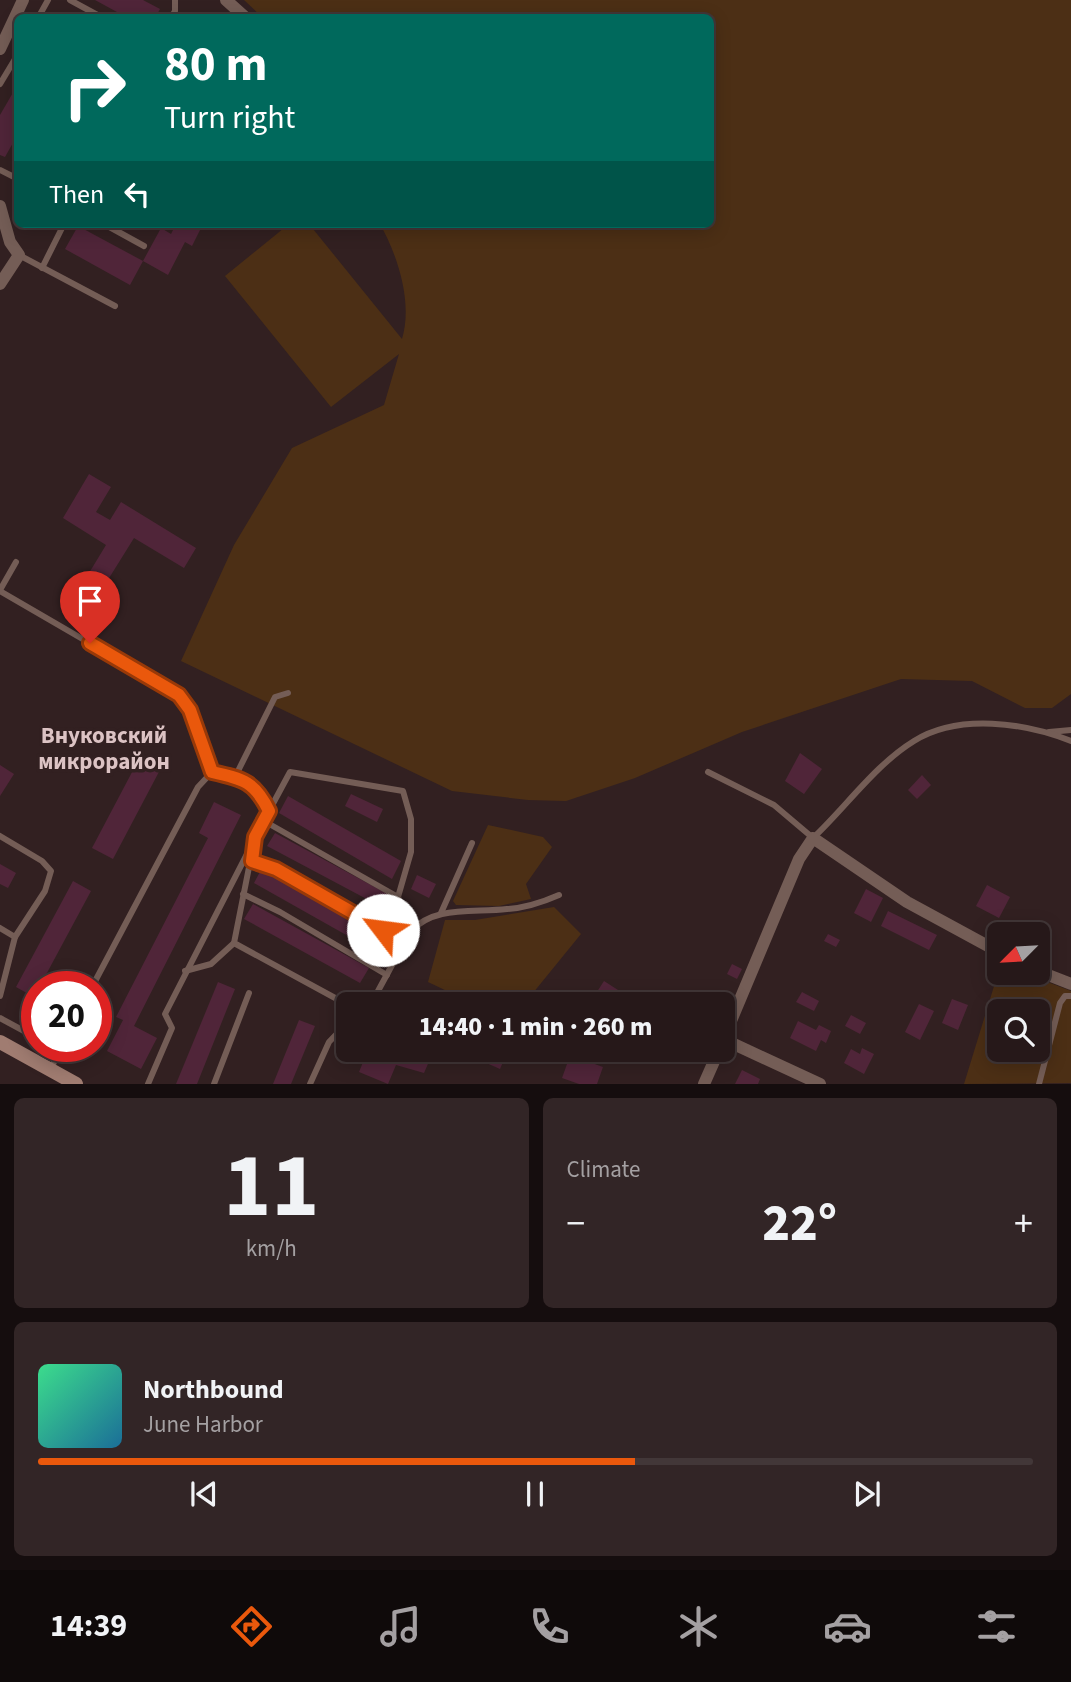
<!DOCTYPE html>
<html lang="en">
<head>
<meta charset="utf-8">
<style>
  :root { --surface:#261819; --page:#322526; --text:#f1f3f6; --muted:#a4a0a2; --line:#423738; --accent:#ea580c }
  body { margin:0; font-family:"Source Sans 3",sans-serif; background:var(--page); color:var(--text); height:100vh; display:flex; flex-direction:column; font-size:26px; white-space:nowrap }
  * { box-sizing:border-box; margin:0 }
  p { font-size:23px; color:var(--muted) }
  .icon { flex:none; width:38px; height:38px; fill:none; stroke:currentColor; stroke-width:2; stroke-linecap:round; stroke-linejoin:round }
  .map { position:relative; height:1084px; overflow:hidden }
  .panel { display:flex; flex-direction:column; gap:14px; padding:14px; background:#150d0e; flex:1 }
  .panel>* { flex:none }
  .banner { position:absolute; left:14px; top:14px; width:700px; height:214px; border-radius:10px; box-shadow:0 4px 18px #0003,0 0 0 2px var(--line); background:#00695c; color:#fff; overflow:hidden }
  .needle { width:46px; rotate:246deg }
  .buttons { position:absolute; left:987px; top:922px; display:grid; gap:14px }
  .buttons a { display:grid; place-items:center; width:63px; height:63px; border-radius:10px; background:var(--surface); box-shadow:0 4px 18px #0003,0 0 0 2px var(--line); font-size:35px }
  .speed { position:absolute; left:21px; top:971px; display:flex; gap:14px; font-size:35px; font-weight:700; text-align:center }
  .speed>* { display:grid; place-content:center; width:91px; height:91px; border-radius:50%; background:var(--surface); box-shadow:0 4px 18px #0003,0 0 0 2px var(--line); line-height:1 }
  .speed .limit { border:10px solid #d22; background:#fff; color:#111 }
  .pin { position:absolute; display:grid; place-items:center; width:60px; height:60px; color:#fff; margin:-72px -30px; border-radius:50% 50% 50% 0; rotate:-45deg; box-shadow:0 0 7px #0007 }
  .pin .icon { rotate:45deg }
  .me { position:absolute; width:77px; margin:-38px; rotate:300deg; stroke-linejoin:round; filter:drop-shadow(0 0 5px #0008) }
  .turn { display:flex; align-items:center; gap:24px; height:147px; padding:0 35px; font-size:32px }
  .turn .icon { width:91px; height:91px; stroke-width:2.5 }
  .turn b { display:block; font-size:49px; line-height:60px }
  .then { display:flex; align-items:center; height:66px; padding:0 35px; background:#0003; gap:14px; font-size:26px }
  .big { font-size:52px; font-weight:800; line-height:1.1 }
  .panel .tile { flex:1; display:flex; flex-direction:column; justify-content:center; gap:10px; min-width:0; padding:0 24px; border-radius:10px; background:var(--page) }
  .panel .dial { align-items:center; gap:0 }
  .dial b { font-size:91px; line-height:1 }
  .song { display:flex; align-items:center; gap:21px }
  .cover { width:84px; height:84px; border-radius:10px; background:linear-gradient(135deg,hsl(150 70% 55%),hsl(200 70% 35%)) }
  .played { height:7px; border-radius:4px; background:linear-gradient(90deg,var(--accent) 60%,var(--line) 60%) }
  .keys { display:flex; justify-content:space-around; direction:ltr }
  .heat { display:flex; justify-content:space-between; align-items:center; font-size:38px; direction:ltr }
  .panel .tiles { flex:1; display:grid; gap:14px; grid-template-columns:1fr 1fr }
  .tile:last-child { grid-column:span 2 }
  .trip { position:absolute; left:336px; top:992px; width:399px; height:70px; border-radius:10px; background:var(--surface); box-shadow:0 4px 18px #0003,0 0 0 2px var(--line); font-weight:800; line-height:70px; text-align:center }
  .dock { display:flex; height:112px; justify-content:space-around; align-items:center; background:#0f0a0a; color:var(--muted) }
  .dock .icon { width:49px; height:49px }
  .dock .active { color:var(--accent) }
  .dock b { font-size:32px; color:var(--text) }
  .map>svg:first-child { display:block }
  .green { fill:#4c2f15; fill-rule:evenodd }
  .building { fill:#502539 }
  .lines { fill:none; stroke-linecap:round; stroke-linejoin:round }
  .service { stroke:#745d56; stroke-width:6 }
  .minor { stroke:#745d56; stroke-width:12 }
  .secondary { stroke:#a07c71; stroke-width:14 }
  .route-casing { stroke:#983908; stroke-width:18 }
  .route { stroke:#ea580c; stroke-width:12 }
  .labels { text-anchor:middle; stroke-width:7; stroke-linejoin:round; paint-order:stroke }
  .neighbourhood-label { font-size:23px; font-weight:bold; fill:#dcc3c4; stroke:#322021 }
</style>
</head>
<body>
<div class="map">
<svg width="1071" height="1084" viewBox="0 0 1071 1084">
  <rect width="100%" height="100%" fill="#322021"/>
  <g class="green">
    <path d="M244 0H1071V694L1052 708H1025L972 681 901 679 742 732 635 778 566 801 528 800 452 791 181 661 234 545 292 448 384 405 399 354 331 407 225 276 289 224H309L402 339C413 303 398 256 380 224H710V18H263Z"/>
    <polygon points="488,825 543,837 552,847 526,884 531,899 499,906 456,905 453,901"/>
    <polygon points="554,907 581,934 524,1004 481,1004 480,998 447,991 428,982 445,920 475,920"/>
    <path d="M999 970V973H1024L1071 991V1083L964 1084ZM999 1012H1038V1050H999Z"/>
  </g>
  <g class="building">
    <polygon points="95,0 143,0 160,9 155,18 128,18"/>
    <polygon points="18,84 18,134 5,157 0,155 0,115"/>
    <polygon points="176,224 203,224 192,246 185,242 168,275 143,261 161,228 171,234"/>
    <polygon points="78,226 143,261 130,285 65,249"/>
    <polygon points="89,474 111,487 96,512 110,520 121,502 196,548 184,568 134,538 106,583 89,573 106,545 63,518"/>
    <polygon points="800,753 822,769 804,794 785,781"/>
    <polygon points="140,757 161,768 113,859 92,848"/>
    <polygon points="0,765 14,774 0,796"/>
    <polygon points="922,775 931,785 917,799 908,790"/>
    <polygon points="351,794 383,809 377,822 345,806"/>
    <polygon points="288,796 401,861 392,879 279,813"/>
    <polygon points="214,802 241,815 134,1026 157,1038 141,1069 107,1051 123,1020 116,1017 208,838 199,833"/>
    <polygon points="275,833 395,898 387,915 374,909 376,904 267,846"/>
    <polygon points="0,864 16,873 8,888 0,884"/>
    <polygon points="262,868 395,943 387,958 254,883"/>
    <polygon points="417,875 436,884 429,898 411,889"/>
    <polygon points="73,881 91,891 34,997 16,987"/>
    <polygon points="987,885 1010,897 999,918 976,906"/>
    <polygon points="866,889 883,898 871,922 854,913"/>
    <polygon points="253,904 369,968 360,983 244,919"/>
    <polygon points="888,911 937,935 929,950 881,926"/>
    <polygon points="828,934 840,940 836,947 824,941"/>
    <polygon points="732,964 742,969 737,979 727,974"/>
    <polygon points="604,981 632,999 629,1004 603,1004 593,998"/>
    <polygon points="218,982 235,989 197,1084 176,1084"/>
    <polygon points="802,992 819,1001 814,1011 796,1002"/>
    <polygon points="952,999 968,1005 958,1030 942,1023"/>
    <polygon points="919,1004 934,1011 920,1040 905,1032"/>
    <polygon points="851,1015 866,1023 860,1034 845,1026"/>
    <polygon points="299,1020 315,1026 291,1084 273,1084"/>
    <polygon points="798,1021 816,1030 819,1025 831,1031 826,1043 821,1040 816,1051 790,1038"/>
    <polygon points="862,1048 874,1054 864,1074 844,1063 851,1049 860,1054"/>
    <polygon points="368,1050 398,1060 402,1050 434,1050 424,1073 396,1065 388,1084 359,1072"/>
    <polygon points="457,1050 508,1050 500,1069"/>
    <polygon points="572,1050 592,1055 589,1062 603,1067 597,1084 579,1084 562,1078"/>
    <polygon points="742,1070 760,1079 758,1084 735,1084"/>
  </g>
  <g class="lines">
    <g class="service">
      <polyline points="70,0 103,18"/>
      <polyline points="38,18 48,0"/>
      <polyline points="171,18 175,11 175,0"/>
      <polyline points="0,84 18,54"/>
      <polyline points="0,170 18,179"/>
      <polyline points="104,224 144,246"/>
      <polyline points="19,255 115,306"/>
      <polyline points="42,268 64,224"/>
      <polyline points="0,590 16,562"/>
      <polyline points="0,591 179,695 190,710 212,772"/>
      <polyline points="1049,732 1071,730"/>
      <path d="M708 772 774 805 813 838C846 807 875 765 914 741 959 713 1025 723 1071 741"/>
      <polyline points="269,811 290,772 403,791 411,819 411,852 398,897 410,932 378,991 365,1004"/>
      <polyline points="264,821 398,897"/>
      <polyline points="0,836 42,861 51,871 45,891 15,937 0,928"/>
      <polyline points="254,842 234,943 348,1005"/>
      <polyline points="252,861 276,869 404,943"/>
      <polyline points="243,894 280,912 387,975"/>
      <polyline points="441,913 472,843"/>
      <path d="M410 932C434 905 473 913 507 909 525 908 543 902 559 895"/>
      <polyline points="185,971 211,964 234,943"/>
      <polyline points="92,987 198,787 212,772 235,777 275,697 288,693"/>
      <polyline points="0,996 15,937"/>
      <polyline points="0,1018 37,1038"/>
      <polyline points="51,1069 61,1046"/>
      <polyline points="148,1084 172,1028 165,1014 269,811 258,789 235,777"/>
      <polyline points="214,1084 249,993"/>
      <polyline points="310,1084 329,1042 348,1022"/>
      <polyline points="1039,1084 1060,1003 1065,996 1071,996"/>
    </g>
    <g class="minor">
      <polyline points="226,0 246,18"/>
      <polyline points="0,49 23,0"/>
      <polyline points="0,206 10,242 19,255 0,284"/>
      <polyline points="1038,971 1071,984"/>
      <polyline points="723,1039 820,1084"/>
      <polyline points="723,1040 799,859 813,838 907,902 999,952"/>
      <polyline points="704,1084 719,1050"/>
    </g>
    <polyline class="secondary" points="0,1042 76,1084"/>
  </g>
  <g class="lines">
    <g class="route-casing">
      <path id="route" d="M90 643 179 695 190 710 212 772C244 779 255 782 269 811L255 837 252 861 276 869 383 930"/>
    </g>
    <use href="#route" class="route"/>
  </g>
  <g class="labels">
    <g class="neighbourhood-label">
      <text x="104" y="743">Внуковский<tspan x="104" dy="26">микрорайон</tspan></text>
    </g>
  </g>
</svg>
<div class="buttons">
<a><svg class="needle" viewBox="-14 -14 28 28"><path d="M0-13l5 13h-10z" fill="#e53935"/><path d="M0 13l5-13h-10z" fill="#a4a0a2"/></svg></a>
<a><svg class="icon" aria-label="search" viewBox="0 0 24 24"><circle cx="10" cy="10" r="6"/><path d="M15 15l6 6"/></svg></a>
</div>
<div class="speed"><div class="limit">20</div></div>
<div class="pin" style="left:90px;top:643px;background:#d93025"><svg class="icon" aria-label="arrive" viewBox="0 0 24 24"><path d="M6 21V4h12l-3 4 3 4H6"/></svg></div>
<svg class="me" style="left:383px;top:930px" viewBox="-20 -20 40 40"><circle r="19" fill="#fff"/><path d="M0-13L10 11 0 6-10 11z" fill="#ea580c"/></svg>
<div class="trip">14:40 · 1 min · 260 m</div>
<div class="banner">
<div class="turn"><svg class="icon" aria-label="right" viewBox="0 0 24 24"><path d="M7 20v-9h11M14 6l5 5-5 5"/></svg><div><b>80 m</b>Turn right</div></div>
<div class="then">Then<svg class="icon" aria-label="left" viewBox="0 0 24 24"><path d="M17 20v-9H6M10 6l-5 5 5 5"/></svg></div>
</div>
</div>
<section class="panel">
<div class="tiles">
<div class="tile dial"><b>11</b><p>km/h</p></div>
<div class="tile"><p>Climate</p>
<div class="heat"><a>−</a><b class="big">22°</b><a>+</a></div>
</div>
<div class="tile">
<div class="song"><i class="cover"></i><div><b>Northbound</b><p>June Harbor</p></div></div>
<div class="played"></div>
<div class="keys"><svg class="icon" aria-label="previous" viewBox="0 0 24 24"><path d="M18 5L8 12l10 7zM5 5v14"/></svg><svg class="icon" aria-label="pause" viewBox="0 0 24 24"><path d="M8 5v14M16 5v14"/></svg><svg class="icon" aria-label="next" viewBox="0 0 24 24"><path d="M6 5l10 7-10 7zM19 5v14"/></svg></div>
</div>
</div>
</section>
<nav class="dock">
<b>14:39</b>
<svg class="icon active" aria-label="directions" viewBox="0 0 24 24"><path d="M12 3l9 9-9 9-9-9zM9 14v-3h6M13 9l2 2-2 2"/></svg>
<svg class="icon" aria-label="music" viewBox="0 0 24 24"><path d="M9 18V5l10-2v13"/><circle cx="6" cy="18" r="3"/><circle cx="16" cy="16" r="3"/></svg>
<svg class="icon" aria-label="phone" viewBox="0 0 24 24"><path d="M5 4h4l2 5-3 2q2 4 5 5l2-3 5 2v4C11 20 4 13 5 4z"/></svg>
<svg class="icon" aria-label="climate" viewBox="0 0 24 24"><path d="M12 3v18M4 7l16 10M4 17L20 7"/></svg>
<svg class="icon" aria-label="car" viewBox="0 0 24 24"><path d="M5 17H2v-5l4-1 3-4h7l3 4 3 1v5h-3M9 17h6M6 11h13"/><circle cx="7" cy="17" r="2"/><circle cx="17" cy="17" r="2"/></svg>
<svg class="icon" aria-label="filters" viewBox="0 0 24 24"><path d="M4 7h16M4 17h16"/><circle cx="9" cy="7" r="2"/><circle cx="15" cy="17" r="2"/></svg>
</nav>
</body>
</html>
